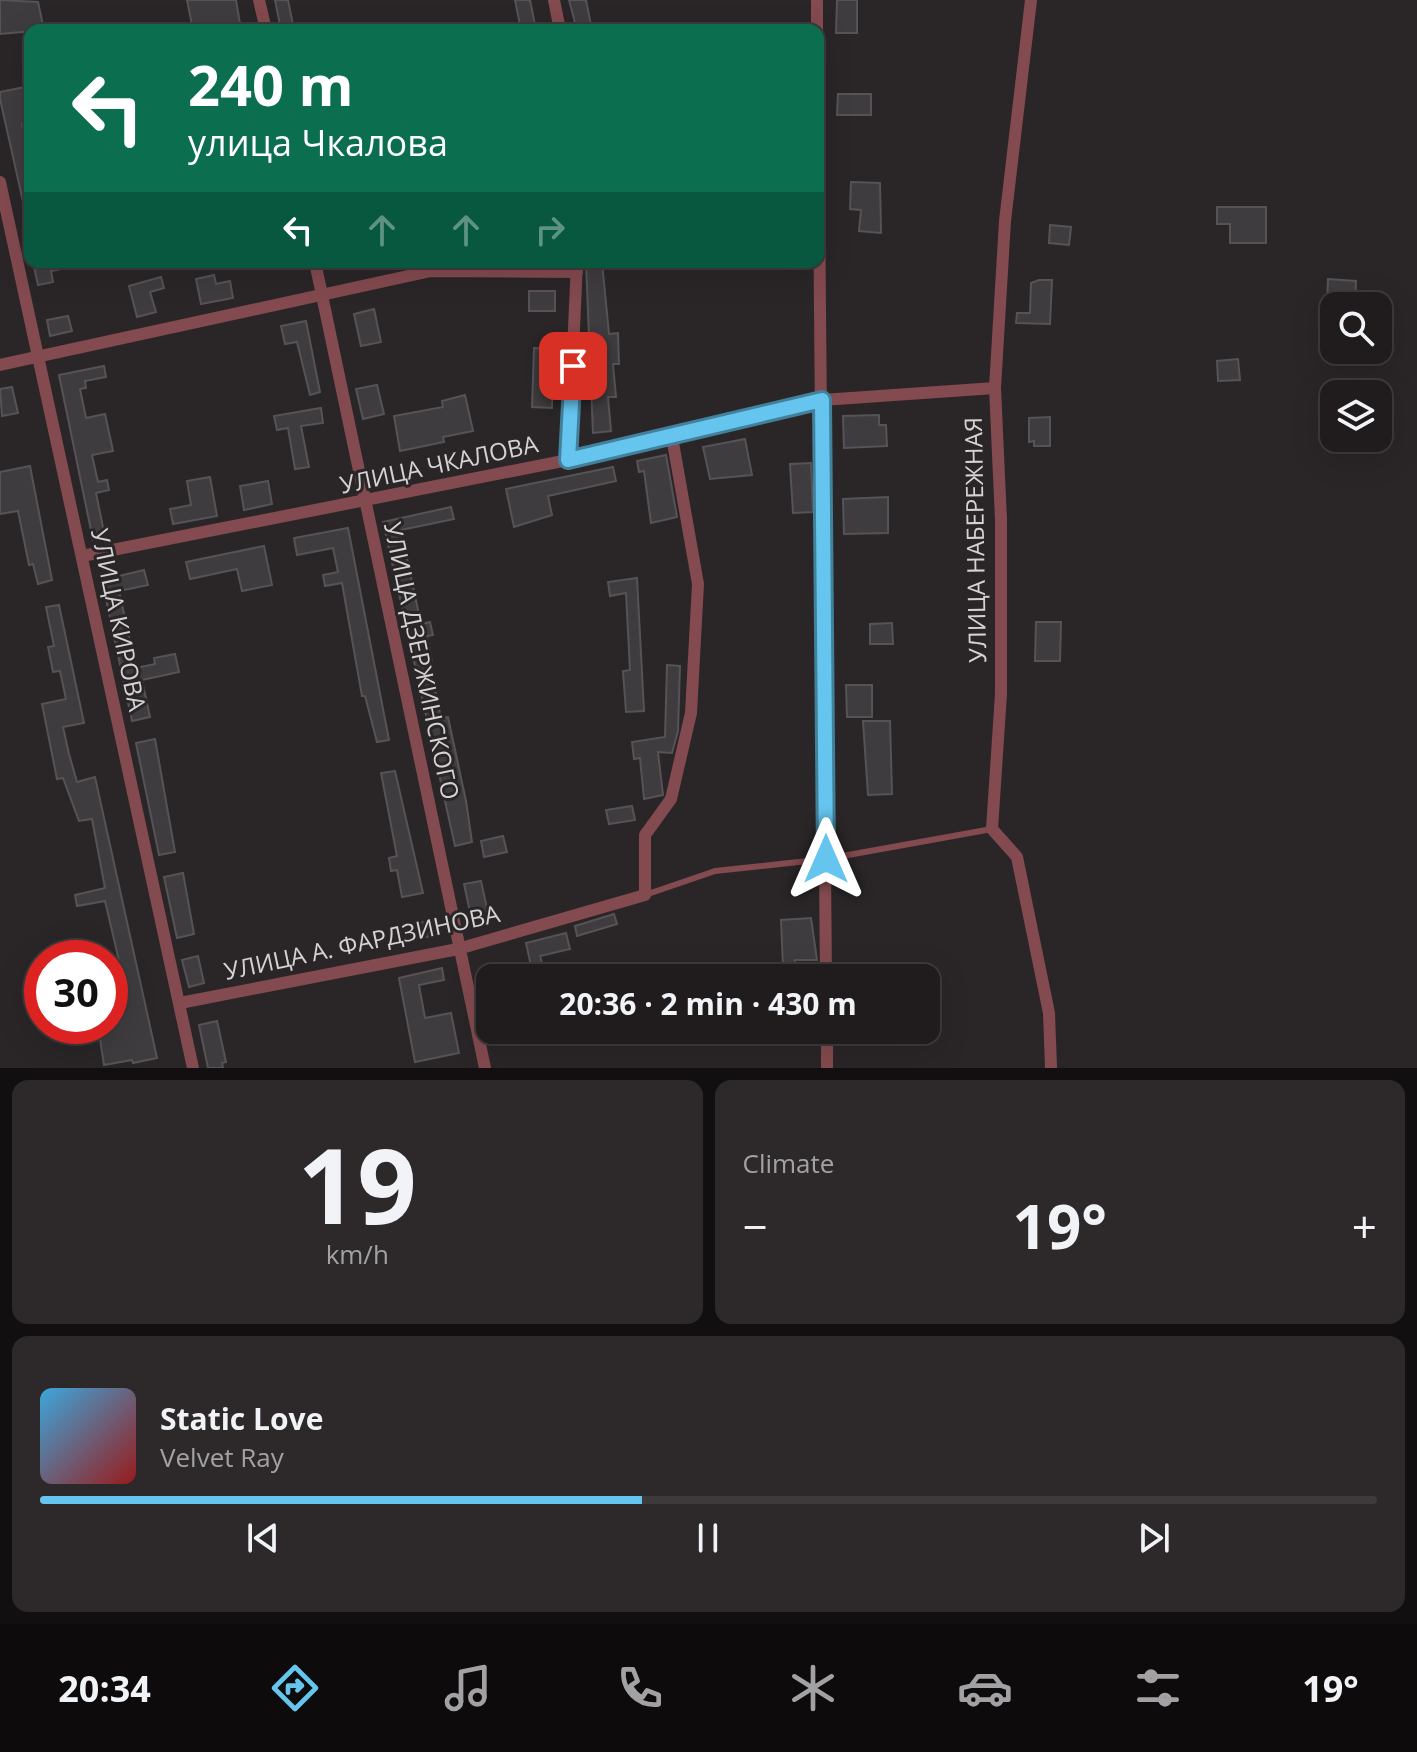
<!DOCTYPE html>
<html lang="en">
<head>
<meta charset="utf-8">
<style>
  :root { --surface:#201c1e; --page:#2d292b; --text:#f1f3f6; --muted:#a2a1a4; --line:#3d3a3c; --accent:#65c5ee }
  body { margin:0; font-family:"Open Sans",sans-serif; background:var(--page); color:var(--text); height:100vh; display:flex; flex-direction:column; font-size:30px; white-space:nowrap }
  * { box-sizing:border-box; margin:0 }
  p { font-size:26px; color:var(--muted) }
  .icon { flex:none; width:44px; height:44px; fill:none; stroke:currentColor; stroke-width:2; stroke-linecap:round; stroke-linejoin:round }
  .map { position:relative; height:1068px; overflow:hidden }
  .panel { display:flex; flex-direction:column; gap:12px; padding:12px; background:#120f10; flex:1 }
  .panel>* { flex:none }
  .hud { position:absolute; left:24px; top:24px; width:800px; height:244px; border-radius:16px; box-shadow:0 8px 32px #0002,0 0 0 2px var(--line); background:#0b6e4f; color:#fff; overflow:hidden }
  .controls { position:absolute; left:1320px; top:292px; display:grid; gap:16px }
  .controls a { display:grid; place-items:center; width:72px; height:72px; border-radius:16px; background:var(--surface); box-shadow:0 8px 32px #0002,0 0 0 2px var(--line); font-size:40px }
  .speed { position:absolute; left:24px; top:940px; display:flex; gap:16px; font-size:40px; font-weight:700; text-align:center }
  .speed>* { display:grid; place-content:center; width:104px; height:104px; border-radius:50%; background:var(--surface); box-shadow:0 8px 32px #0002,0 0 0 2px var(--line); line-height:1 }
  .speed .limit { border:12px solid #d22; background:#fff; color:#111 }
  .pin { position:absolute; display:grid; place-items:center; width:68px; height:68px; color:#fff; margin:-34px; border-radius:16px; box-shadow:0 4px 12px #0006 }
  .me { position:absolute; width:88px; margin:-44px; rotate:0deg; stroke-linejoin:round; filter:drop-shadow(0 0 6px #0008) }
  .turn { display:flex; align-items:center; gap:28px; height:168px; padding:0 32px; font-size:36px }
  .turn .icon { width:104px; height:104px; stroke-width:2.5 }
  .turn b { display:block; font-size:56px; line-height:68px }
  .lanes { display:flex; align-items:center; height:76px; padding:0 32px; background:#0003; justify-content:center; gap:40px; direction:ltr }
  .lanes .off { opacity:.35 }
  .big { font-size:60px; font-weight:700; line-height:1.1 }
  .panel .widget { flex:1; display:flex; flex-direction:column; justify-content:center; gap:12px; min-width:0; padding:0 28px; border-radius:16px; background:var(--page) }
  .panel .dial { align-items:center; gap:0 }
  .dial b { font-size:104px; line-height:1 }
  .song { display:flex; align-items:center; gap:24px }
  .cover { width:96px; height:96px; border-radius:12px; background:linear-gradient(135deg,hsl(200 70% 55%),hsl(0 70% 35%)) }
  .played { height:8px; border-radius:4px; background:linear-gradient(90deg,var(--accent) 45%,var(--line) 45%) }
  .keys { display:flex; justify-content:space-around; direction:ltr }
  .heat { display:flex; justify-content:space-between; align-items:center; font-size:44px; direction:ltr }
  .panel .tiles { flex:1; display:grid; gap:12px; grid-template-columns:1fr 1fr }
  .widget:last-child { grid-column:span 2 }
  .trip { position:absolute; left:476px; top:964px; width:464px; height:80px; border-radius:16px; background:var(--surface); box-shadow:0 8px 32px #0002,0 0 0 2px var(--line); font-weight:700; line-height:80px; text-align:center }
  .tabs { display:flex; height:128px; justify-content:space-around; align-items:center; background:#0d0b0c; color:var(--muted) }
  .tabs .icon { width:56px; height:56px }
  .tabs .on { color:var(--accent) }
  .tabs b { font-size:36px; color:var(--text) }
  .map>svg:first-child { display:block }
  .building { fill:#3e3c3e; stroke:#565356; stroke-width:2 }
  .lines { fill:none; stroke-linecap:round; stroke-linejoin:round }
  .service { stroke:#834a4f; stroke-width:6 }
  .minor { stroke:#834a4f; stroke-width:12 }
  .route-casing { stroke:#42809b; stroke-width:20 }
  .route { stroke:#65c5ee; stroke-width:14 }
  .labels { text-anchor:middle; stroke-width:6; stroke-linejoin:round; paint-order:stroke }
  .street-label { font-size:24px; fill:#d4d2d2; stroke:#2a2628 }
</style>
</head>
<body>
<div class="map">
<svg width="1417" height="1068" viewBox="0 0 1417 1068">
  <rect width="100%" height="100%" fill="#2a2628"/>
  <g class="building">
    <polygon points="0,0 38,2 44,30 0,34"/>
    <polygon points="187,0 236,0 241,30 193,30"/>
    <polygon points="275,0 288,0 294,30 281,30"/>
    <polygon points="515,0 530,0 536,30 521,30"/>
    <polygon points="569,0 586,0 592,30 577,30"/>
    <polygon points="837,0 857,0 857,33 836,33"/>
    <polygon points="25,87 30,110 30,122 22,124 30,164 30,215 26,215 0,99 0,92"/>
    <polygon points="838,94 871,94 871,115 837,115"/>
    <polygon points="851,182 880,183 881,233 859,231 861,210 850,209"/>
    <polygon points="1217,207 1266,207 1266,243 1230,243 1230,224 1217,224"/>
    <polygon points="1050,225 1071,227 1069,245 1049,243"/>
    <polygon points="33,262 71,262 72,267 51,271 53,282 38,285"/>
    <polygon points="586,262 602,262 609,334 618,333 619,364 613,364 616,397 608,397 611,431 593,433"/>
    <polygon points="214,275 216,284 230,281 233,298 201,304 196,279"/>
    <polygon points="161,277 164,288 150,292 156,312 137,317 129,286"/>
    <polygon points="1328,279 1356,281 1355,306 1327,306"/>
    <polygon points="1039,280 1052,280 1050,324 1016,323 1017,313 1030,313 1031,283"/>
    <rect x="529" y="291" width="26" height="20"/>
    <polygon points="374,309 381,342 361,346 354,314"/>
    <polygon points="68,316 72,331 50,336 47,320"/>
    <polygon points="306,321 320,392 310,395 297,342 285,344 281,326"/>
    <polygon points="534,348 553,349 552,408 532,407"/>
    <polygon points="1238,359 1240,380 1218,381 1217,361"/>
    <polygon points="104,366 106,377 85,381 86,388 80,389 86,418 105,414 113,451 92,455 98,482 107,480 109,490 96,493 105,537 93,540 59,375"/>
    <polygon points="377,385 384,414 363,419 356,389"/>
    <polygon points="12,387 18,413 2,416 0,389"/>
    <polygon points="465,395 473,431 443,437 444,442 400,451 394,416 443,407 442,401"/>
    <polygon points="321,408 323,423 301,426 309,467 295,469 288,428 277,430 274,416"/>
    <polygon points="879,415 879,425 886,425 887,446 844,448 843,416"/>
    <polygon points="1050,417 1050,446 1034,446 1034,441 1029,442 1029,418"/>
    <polygon points="745,439 752,475 710,479 703,447"/>
    <polygon points="666,455 677,517 651,523 644,471 639,472 637,461"/>
    <polygon points="811,463 813,512 793,513 790,464"/>
    <polygon points="30,466 52,580 38,584 33,564 29,565 18,511 0,514 0,472"/>
    <polygon points="613,467 616,481 548,496 552,515 514,527 506,489"/>
    <polygon points="210,477 217,516 173,524 170,509 191,505 187,481"/>
    <polygon points="268,481 272,504 244,510 240,486"/>
    <polygon points="888,497 888,533 844,534 843,499"/>
    <polygon points="451,507 454,519 401,530 421,624 430,622 433,635 427,636 432,661 429,662 441,718 448,717 466,801 472,842 455,846 383,522"/>
    <polygon points="348,528 389,740 377,742 365,696 362,696 342,583 325,586 323,575 338,572 333,548 297,555 294,538"/>
    <polygon points="264,546 272,585 242,591 237,569 190,579 186,562"/>
    <polygon points="144,570 148,585 119,591 136,668 155,664 154,658 175,654 179,672 142,680 150,717 132,721 102,580"/>
    <polygon points="637,578 644,711 626,712 623,671 630,670 626,593 610,596 608,582"/>
    <polygon points="59,605 84,723 63,727 69,754 77,782 95,777 157,1058 133,1063 132,1060 104,1065 98,1026 110,1026 110,984 124,982 105,901 77,906 75,895 105,888 92,819 79,821 63,778 57,779 42,704 66,699 60,671 53,672 48,647 54,646 46,607"/>
    <polygon points="1036,622 1061,622 1060,661 1035,661"/>
    <polygon points="892,623 893,644 870,644 870,624"/>
    <polygon points="667,665 680,666 678,731 672,753 658,752 663,795 644,799 640,758 634,759 632,742 665,737"/>
    <polygon points="846,685 872,685 872,717 847,717"/>
    <polygon points="863,721 890,721 892,794 868,795"/>
    <polygon points="155,739 175,852 159,855 136,743"/>
    <polygon points="395,771 423,893 402,897 397,870 391,871 389,858 397,856 381,773"/>
    <polygon points="632,806 635,820 609,824 606,810"/>
    <polygon points="503,836 507,852 484,857 481,841"/>
    <polygon points="183,873 194,934 177,938 164,877"/>
    <polygon points="481,881 490,922 473,926 464,884"/>
    <polygon points="614,914 617,924 577,936 575,926"/>
    <polygon points="811,918 817,960 795,960 796,978 746,978 746,970 783,967 781,920"/>
    <polygon points="429,921 431,936 412,940 409,925"/>
    <polygon points="566,933 570,949 540,956 542,963 531,966 526,943"/>
    <polygon points="198,956 204,983 189,987 182,960"/>
    <polygon points="442,968 444,980 419,985 425,1018 451,1013 459,1053 415,1062 399,978"/>
    <polygon points="217,1021 226,1062 222,1063 223,1068 208,1068 199,1025"/>
    <polygon points="847,1030 872,1030 872,1044 847,1045"/>
  </g>
  <g class="lines">
    <polyline class="service" points="645,895 715,871 826,859 992,829"/>
    <g class="minor">
      <polyline points="259,0 266,30"/>
      <polyline points="554,0 560,30"/>
      <polyline points="817,0 817,30"/>
      <polyline points="1031,0 1005,221 995,388 1001,520 1001,694 992,829 1017,857 1049,1013 1051,1068"/>
      <polyline points="818,87 826,978"/>
      <polyline points="0,182 193,1068"/>
      <polyline points="315,262 485,1068"/>
      <polyline points="0,365 431,271 577,272"/>
      <polyline points="568,460 577,262"/>
      <polyline points="82,556 568,460 822,400 995,388"/>
      <polyline points="180,1003 458,949 645,895 645,835 671,799 691,713 698,584 672,437"/>
      <polyline points="827,1030 827,1068"/>
    </g>
  </g>
  <g class="lines">
    <g class="route-casing">
      <polyline id="route" points="573,366 568,460 822,400 826,859"/>
    </g>
    <use href="#route" class="route"/>
  </g>
  <g class="labels">
    <g class="street-label">
      <text transform="translate(439 465) rotate(-12)" y="8">УЛИЦА ЧКАЛОВА</text>
      <text transform="translate(976 540) rotate(-91)" y="8">УЛИЦА НАБЕРЕЖНАЯ</text>
      <text transform="translate(118 620) rotate(78)" y="8">УЛИЦА КИРОВА</text>
      <text transform="translate(421 661) rotate(78)" y="8">УЛИЦА ДЗЕРЖИНСКОГО</text>
      <text transform="translate(362 943) rotate(-12)" y="8">УЛИЦА А. ФАРДЗИНОВА</text>
    </g>
  </g>
</svg>
<div class="controls">
<a><svg class="icon" aria-label="search" viewBox="0 0 24 24"><circle cx="10" cy="10" r="6"/><path d="M15 15l6 6"/></svg></a>
<a><svg class="icon" aria-label="layers" viewBox="0 0 24 24"><path d="M12 4l9 5-9 5-9-5zM3 14l9 5 9-5"/></svg></a>
</div>
<div class="speed"><div class="limit">30</div></div>
<div class="pin" style="left:573px;top:366px;background:#d93025"><svg class="icon" aria-label="arrive" viewBox="0 0 24 24"><path d="M6 21V4h12l-3 4 3 4H6"/></svg></div>
<svg class="me" style="left:826px;top:859px" viewBox="-20 -20 40 40"><path d="M0-17L14 15 0 8-14 15z" fill="#65c5ee" stroke="#fff" stroke-width="4"/></svg>
<div class="trip">20:36 · 2 min · 430 m</div>
<div class="hud">
<div class="turn"><svg class="icon" aria-label="left" viewBox="0 0 24 24"><path d="M17 20v-9H6M10 6l-5 5 5 5"/></svg><div><b>240 m</b>улица Чкалова</div></div>
<div class="lanes"><svg class="icon" aria-label="left" viewBox="0 0 24 24"><path d="M17 20v-9H6M10 6l-5 5 5 5"/></svg><svg class="icon off" aria-label="ahead" viewBox="0 0 24 24"><path d="M12 20V5M6 11l6-6 6 6"/></svg><svg class="icon off" aria-label="ahead" viewBox="0 0 24 24"><path d="M12 20V5M6 11l6-6 6 6"/></svg><svg class="icon off" aria-label="right" viewBox="0 0 24 24"><path d="M7 20v-9h11M14 6l5 5-5 5"/></svg></div>
</div>
</div>
<section class="panel">
<div class="tiles">
<div class="widget dial"><b>19</b><p>km/h</p></div>
<div class="widget"><p>Climate</p>
<div class="heat"><a>−</a><b class="big">19°</b><a>+</a></div>
</div>
<div class="widget">
<div class="song"><i class="cover"></i><div><b>Static Love</b><p>Velvet Ray</p></div></div>
<div class="played"></div>
<div class="keys"><svg class="icon" aria-label="previous" viewBox="0 0 24 24"><path d="M18 5L8 12l10 7zM5 5v14"/></svg><svg class="icon" aria-label="pause" viewBox="0 0 24 24"><path d="M8 5v14M16 5v14"/></svg><svg class="icon" aria-label="next" viewBox="0 0 24 24"><path d="M6 5l10 7-10 7zM19 5v14"/></svg></div>
</div>
</div>
</section>
<nav class="tabs">
<b>20:34</b>
<svg class="icon on" aria-label="directions" viewBox="0 0 24 24"><path d="M12 3l9 9-9 9-9-9zM9 14v-3h6M13 9l2 2-2 2"/></svg>
<svg class="icon" aria-label="music" viewBox="0 0 24 24"><path d="M9 18V5l10-2v13"/><circle cx="6" cy="18" r="3"/><circle cx="16" cy="16" r="3"/></svg>
<svg class="icon" aria-label="phone" viewBox="0 0 24 24"><path d="M5 4h4l2 5-3 2q2 4 5 5l2-3 5 2v4C11 20 4 13 5 4z"/></svg>
<svg class="icon" aria-label="climate" viewBox="0 0 24 24"><path d="M12 3v18M4 7l16 10M4 17L20 7"/></svg>
<svg class="icon" aria-label="car" viewBox="0 0 24 24"><path d="M5 17H2v-5l4-1 3-4h7l3 4 3 1v5h-3M9 17h6M6 11h13"/><circle cx="7" cy="17" r="2"/><circle cx="17" cy="17" r="2"/></svg>
<svg class="icon" aria-label="filters" viewBox="0 0 24 24"><path d="M4 7h16M4 17h16"/><circle cx="9" cy="7" r="2"/><circle cx="15" cy="17" r="2"/></svg>
<b>19°</b>
</nav>
</body>
</html>
